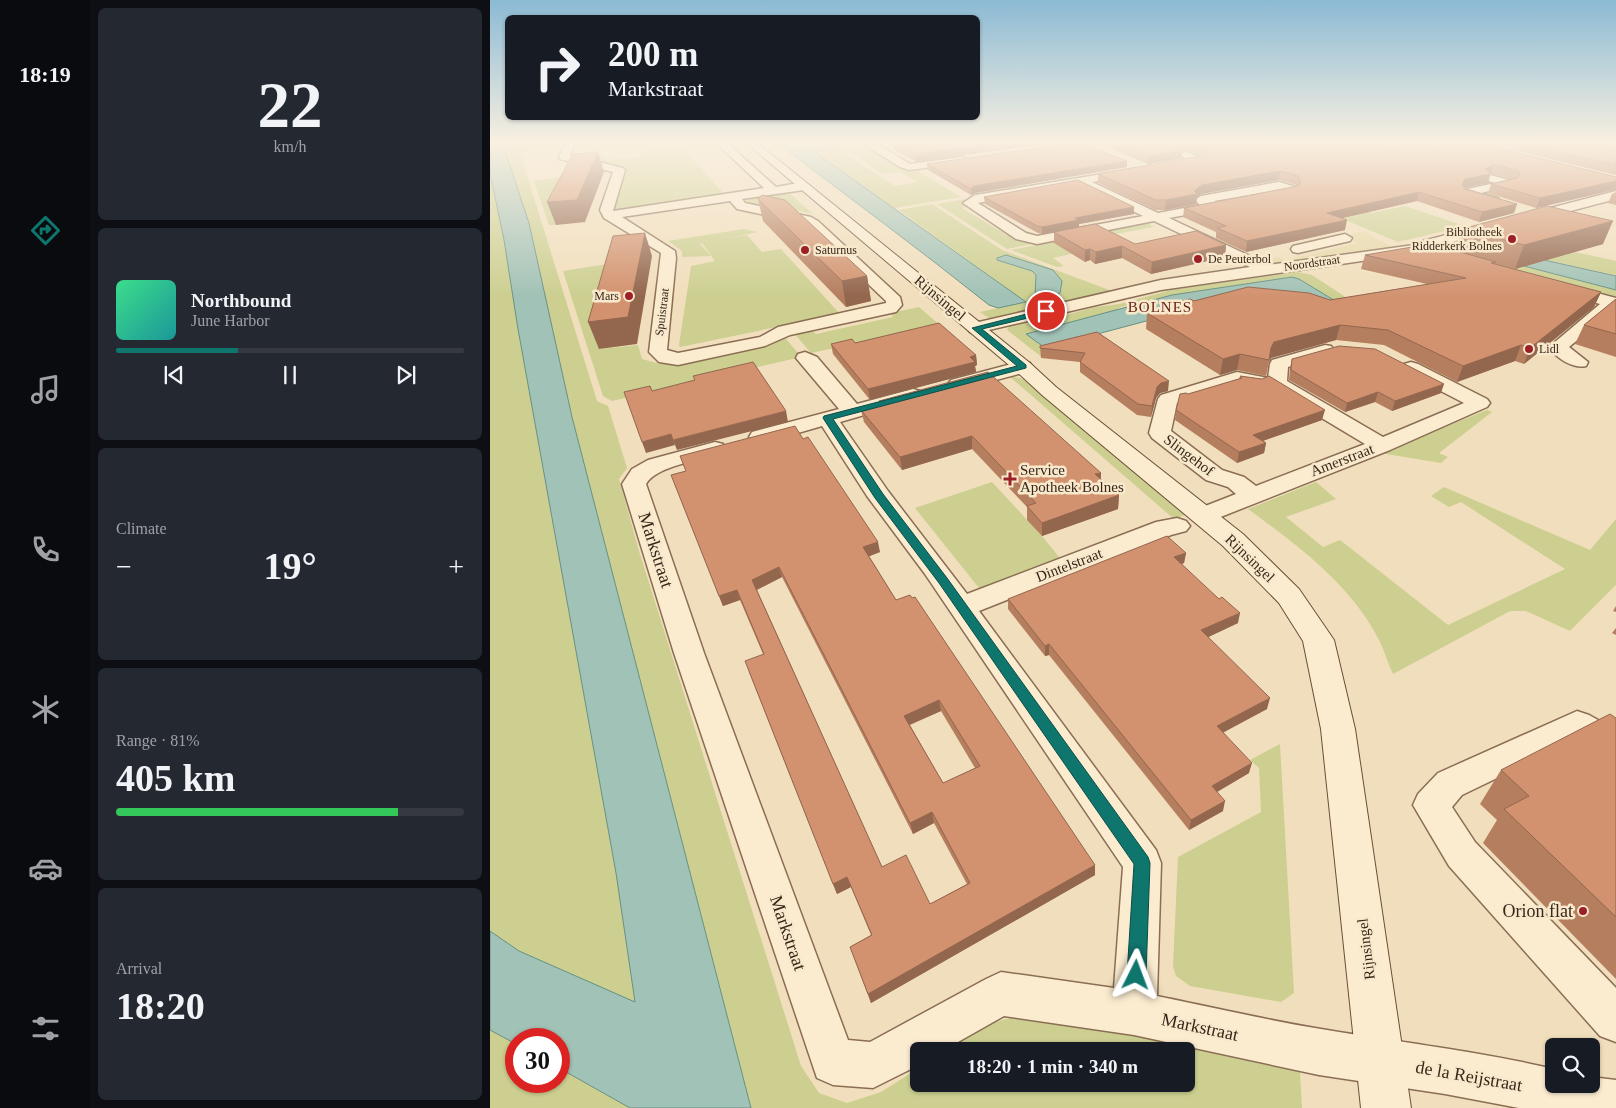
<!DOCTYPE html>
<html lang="en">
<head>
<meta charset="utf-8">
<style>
  :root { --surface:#171b24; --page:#242831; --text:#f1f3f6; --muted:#9ea1a6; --line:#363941; --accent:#0f766e }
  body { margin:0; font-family:Georgia,serif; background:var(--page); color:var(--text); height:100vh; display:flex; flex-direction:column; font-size:19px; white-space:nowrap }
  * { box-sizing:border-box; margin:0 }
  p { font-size:16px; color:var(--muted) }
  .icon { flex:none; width:28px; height:28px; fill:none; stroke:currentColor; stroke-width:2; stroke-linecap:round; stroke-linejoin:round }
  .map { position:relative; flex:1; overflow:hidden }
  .panel { display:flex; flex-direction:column; gap:8px; padding:8px; background:#0d0f14; width:400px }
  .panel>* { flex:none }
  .guide { position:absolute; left:15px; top:15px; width:475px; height:105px; border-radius:8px; box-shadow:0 1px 4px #0004; background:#171b24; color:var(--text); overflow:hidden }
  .fabs { position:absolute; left:1055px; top:1038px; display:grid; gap:10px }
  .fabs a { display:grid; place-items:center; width:55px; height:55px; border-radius:8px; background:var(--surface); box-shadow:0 1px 4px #0004; font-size:25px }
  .speed { position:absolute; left:15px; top:1028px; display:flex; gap:10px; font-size:25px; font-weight:700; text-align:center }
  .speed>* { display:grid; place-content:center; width:65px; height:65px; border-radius:50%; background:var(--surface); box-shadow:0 1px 4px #0004; line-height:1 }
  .speed .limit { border:8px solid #d22; background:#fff; color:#111 }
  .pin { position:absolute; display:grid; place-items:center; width:42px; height:42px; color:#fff; margin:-21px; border:2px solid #fff; border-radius:50%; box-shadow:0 1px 5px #0007 }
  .me { position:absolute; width:55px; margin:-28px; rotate:3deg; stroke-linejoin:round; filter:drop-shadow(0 0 4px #0008) }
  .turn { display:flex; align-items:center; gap:18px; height:105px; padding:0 20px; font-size:22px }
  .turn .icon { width:65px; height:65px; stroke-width:2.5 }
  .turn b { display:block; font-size:35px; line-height:42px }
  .big { font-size:38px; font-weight:600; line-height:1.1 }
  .panel .tile { flex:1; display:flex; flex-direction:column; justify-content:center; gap:8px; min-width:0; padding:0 18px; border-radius:8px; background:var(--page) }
  .panel .dial { align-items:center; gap:0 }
  .dial b { font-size:65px; line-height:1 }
  .song { display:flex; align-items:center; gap:15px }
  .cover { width:60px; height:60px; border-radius:8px; background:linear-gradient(135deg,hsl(150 70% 55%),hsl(180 70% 35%)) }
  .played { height:5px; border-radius:2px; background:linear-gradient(90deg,var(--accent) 35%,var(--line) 35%) }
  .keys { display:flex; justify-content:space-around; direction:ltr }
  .heat { display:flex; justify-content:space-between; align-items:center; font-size:28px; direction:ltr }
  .charge { height:8px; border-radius:4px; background:linear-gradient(90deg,#34c759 81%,var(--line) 0) }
  .trip { position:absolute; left:420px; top:1042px; width:285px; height:50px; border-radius:8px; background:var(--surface); box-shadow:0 1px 4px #0004; font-weight:600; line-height:50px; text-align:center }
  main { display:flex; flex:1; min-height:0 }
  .dock { display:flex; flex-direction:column; width:90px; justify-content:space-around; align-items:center; background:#090b0e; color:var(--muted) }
  .dock .icon { width:35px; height:35px }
  .dock .on { color:var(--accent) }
  .dock b { font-size:22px; color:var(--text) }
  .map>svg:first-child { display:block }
  .farmland { fill:#e7d9a9 }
  .green { fill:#cccf90 }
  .water { fill:#a1c2b6; stroke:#679083 }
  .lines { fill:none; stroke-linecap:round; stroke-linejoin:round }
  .street-casing { stroke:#8a6d54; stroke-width:3 }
  .secondary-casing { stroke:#6b4e38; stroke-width:2 }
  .street { fill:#fbecd0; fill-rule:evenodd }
  .secondary { fill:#fbecd0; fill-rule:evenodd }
  .wall { fill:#b57e5f; fill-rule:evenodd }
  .shaded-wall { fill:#93664e }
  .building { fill:#d2926f; stroke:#93664e; fill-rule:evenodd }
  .route { fill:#0f766e; stroke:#0a4d48 }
  .poi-dot { fill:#9d2029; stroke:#f8e9cc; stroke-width:2 }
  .labels { text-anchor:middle; stroke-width:5; stroke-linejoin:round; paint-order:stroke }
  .far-poi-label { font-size:12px; fill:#38271a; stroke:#f8e9cc; text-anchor:start }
  .far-street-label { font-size:12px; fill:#38271a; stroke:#f8e9cc }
  .street-label { font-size:15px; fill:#38271a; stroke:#f8e9cc }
  .far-quarter-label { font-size:15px; letter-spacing:1px; fill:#672317; stroke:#f8e9cc }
  .poi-label { font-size:15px; fill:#38271a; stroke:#f8e9cc; text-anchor:start }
  .near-street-label { font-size:18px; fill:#38271a; stroke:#f8e9cc }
  .near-poi-label { font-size:18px; fill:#38271a; stroke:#f8e9cc; text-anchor:end }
</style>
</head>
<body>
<main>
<nav class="dock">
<b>18:19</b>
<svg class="icon on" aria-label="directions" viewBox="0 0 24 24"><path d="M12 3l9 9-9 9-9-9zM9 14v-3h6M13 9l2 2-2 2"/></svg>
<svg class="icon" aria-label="music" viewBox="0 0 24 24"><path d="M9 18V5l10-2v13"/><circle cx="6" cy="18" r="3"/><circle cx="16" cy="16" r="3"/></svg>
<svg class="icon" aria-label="phone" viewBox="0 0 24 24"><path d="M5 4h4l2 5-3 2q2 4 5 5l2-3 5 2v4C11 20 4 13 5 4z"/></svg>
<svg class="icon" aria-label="climate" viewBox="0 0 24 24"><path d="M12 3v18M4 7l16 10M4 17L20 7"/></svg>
<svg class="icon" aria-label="car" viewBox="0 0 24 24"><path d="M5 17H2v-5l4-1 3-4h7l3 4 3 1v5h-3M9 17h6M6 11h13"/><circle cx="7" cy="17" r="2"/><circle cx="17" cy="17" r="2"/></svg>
<svg class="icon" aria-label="filters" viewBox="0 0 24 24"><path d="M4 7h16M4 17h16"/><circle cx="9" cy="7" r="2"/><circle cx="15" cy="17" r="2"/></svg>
</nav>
<section class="panel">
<div class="tile dial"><b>22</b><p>km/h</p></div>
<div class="tile">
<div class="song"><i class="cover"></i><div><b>Northbound</b><p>June Harbor</p></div></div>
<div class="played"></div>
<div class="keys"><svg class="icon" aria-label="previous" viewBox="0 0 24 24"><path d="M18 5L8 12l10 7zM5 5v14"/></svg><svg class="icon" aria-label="pause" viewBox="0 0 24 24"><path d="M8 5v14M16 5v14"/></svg><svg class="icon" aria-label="next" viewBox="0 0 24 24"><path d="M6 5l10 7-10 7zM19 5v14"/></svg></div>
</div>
<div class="tile"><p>Climate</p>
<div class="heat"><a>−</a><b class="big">19°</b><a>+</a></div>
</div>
<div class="tile"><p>Range · 81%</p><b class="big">405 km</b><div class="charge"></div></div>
<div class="tile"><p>Arrival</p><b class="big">18:20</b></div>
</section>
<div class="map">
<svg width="1126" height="1108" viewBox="0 0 1126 1108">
  <rect width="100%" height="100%" fill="#f1debc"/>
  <polygon class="farmland" points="873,231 899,245 901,248 782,266 771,262 788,257 796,260 867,243 855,236"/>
  <g class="green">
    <polygon points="12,142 47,142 40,152 30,153 32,159 107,401 118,406 137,468 129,479 149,551 311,1066 329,1093 357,1103 391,1092 429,1068 429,1084 696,1084 696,1051 454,1051 494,1025 528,1016 809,1056 812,1108 261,1108 82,417 39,223"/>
    <polygon points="346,142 373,142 353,152 405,186 428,182 410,172 391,174 359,151 379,142 471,197 405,208 326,153"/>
    <polygon points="182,149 195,151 235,195 124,211 136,168 93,158 113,156 118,160 149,157 150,153"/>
    <polygon points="0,173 14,240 28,329 126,873 145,1003 29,951 0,931"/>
    <polygon points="89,175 66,225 59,225 44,181"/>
    <path d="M297 191 323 214 271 203C265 206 260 205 256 200Z"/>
    <polygon points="839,197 882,213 915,206 975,226 908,242 848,217"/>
    <polygon points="476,199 477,200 473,203 476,207 472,208 517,235 556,241 517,249 447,204"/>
    <polygon points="442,204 512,250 622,291 507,319 499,318 490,312 536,302 409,210"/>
    <polygon points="657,223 664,227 588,241 585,253 563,258 574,266 567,267 521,250"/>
    <polygon points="254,229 268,232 235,239 257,235 272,252 291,249 350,314 190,347 189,345 201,266 225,261 212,243 210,244 221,256 192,257 192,251 178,241"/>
    <polygon points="988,237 1095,254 1126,261 1126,275 1000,248 989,254 1126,290 1126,297 951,251 948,248"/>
    <polygon points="130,262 109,349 148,345 152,359 170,364 188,364 285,342 293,335 311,357 122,401 113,396 73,271"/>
    <polygon points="808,272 822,275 872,308 857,308 809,279 802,277 682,295 631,307 555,348 564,355 553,358 517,330 519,326 543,320 552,321 606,307 630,304 681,290"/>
    <polygon points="429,307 451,326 321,353 304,333 321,329 326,334 403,317 401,313"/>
    <polygon points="519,376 535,379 695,515 684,519"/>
    <polygon points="997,410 1002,412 949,453 958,457 951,463 890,453"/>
    <polygon points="502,482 552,536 573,562 493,593 425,508"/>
    <path d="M826 482 846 499 796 517 833 547 850 540 958 625 1075 569 971 502 959 507 941 496 954 487 1100 550 1126 519V585L1080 631 1036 611H1020L903 674C898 664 895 652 890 642 862 585 808 546 758 509Z"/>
    <polygon points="790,744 804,993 791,1002 700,986 686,976 683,966 688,857 771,812 769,768 760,760"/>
    <polygon points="0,1030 26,1044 26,1081 69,1081 69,1068 140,1108 0,1108"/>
  </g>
  <g class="water">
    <polygon points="0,142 12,142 39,223 82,417 261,1108 140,1108 69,1068 69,1039 26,1039 26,1044 0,1030 0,931 29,951 145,1002 126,873 28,329 14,240 0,173"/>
    <path d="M286 142H347L326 153 536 302 508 308 499 305C429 249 357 196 286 142Z"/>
    <polygon points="1000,248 1126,276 1126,290 988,254"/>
    <polygon points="516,255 563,270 572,281 570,293 554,300 545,295 546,275 542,271 507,260 507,258"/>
    <polygon points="802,277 809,279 857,308 750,296 555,348 536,334 682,295"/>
  </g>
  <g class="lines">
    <g class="street-casing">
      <g id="street">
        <path d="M76 142H86L80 155 133 168 135 170 123 211 274 188 225 142H236L286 187 314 182 320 186 314 190 252 199 255 203 321 217 328 221 410 297 412 305 406 312 300 335 275 346 188 365 169 362 159 352 171 253 114 218 110 210 123 172 70 159 69 157ZM240 201 247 209 312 223 318 227 396 301V303L288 327 270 337 188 353 177 350 186 258 185 251 132 217Z"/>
        <polygon points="380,142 392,142 389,145 420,164 473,157 478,160 473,163 419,170 410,167 378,147 377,145"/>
        <polygon points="577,142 602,142 597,145 556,151 551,148 556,145"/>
        <polygon points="695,152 714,158 715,160 710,163 678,167 676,165 678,163 697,159 690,155"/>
        <path d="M643 169 649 172 647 174 602 182 668 213 710 205 705 200 711 196 789 182 806 187 808 190 806 193 773 200 767 196 771 193 724 201 732 202 734 205 728 209 679 218 779 265 924 245 933 241 1126 191V199L943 247 927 253 671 290 486 333 480 332 477 328 480 324 671 280 760 267 664 221 547 244 526 239 473 203 485 195ZM589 185 653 216 547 236 536 233 488 203Z"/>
        <polygon points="1000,175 1023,181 1025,183 1023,185 991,193 1008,198 1010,201 1008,204 1004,205 973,196 971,193 973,190 1005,183 996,180 994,178"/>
        <polygon points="855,234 862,238 860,241 808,253 803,252 801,249 803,246"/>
        <path d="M1073 284 1126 298V308L1079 347 1098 362 1096 366C1083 369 1066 358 1059 347L1110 304 1067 292 1065 289 1067 286Z"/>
        <path d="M835 345 841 346 844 350 841 354 798 367 797 381 893 437 974 403 914 372 912 368 914 364 921 362 928 364 997 399 1000 403 997 407 900 450 723 520 714 522 705 520 702 515 705 510 746 494 738 487 716 480 662 438 659 433 668 399 671 395 747 372 778 378 780 364 782 360ZM748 384 770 387 778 384 780 387 875 444 766 486 754 477 732 470 681 431 687 403Z"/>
        <path d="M315 352 327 357 367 404 423 389 430 391 433 395 430 399 350 422 398 491 477 594 666 522 687 518 696 521 700 526 696 531 681 535 489 611 666 850 671 863 667 996C721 1007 776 1020 831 1029 909 1042 987 1051 1064 1069V1084H1101V1077L1126 1080V1108H1029L955 1094 829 1075 644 1035 514 1016 452 1051H429V1065L383 1088 343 1085 327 1078 184 653 132 484 142 469 158 460 225 442 233 444 236 449 233 454C213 459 166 466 156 484L214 653 358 1040 380 1042 496 979 511 972 624 988 633 867 435 574 377 496 332 426 270 444 262 442 259 437 262 432 349 409 306 358 308 354Z"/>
        <polygon points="533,361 540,363 542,367 540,371 468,390 461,388 458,384 461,380"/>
        <polygon points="1087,711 1099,715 1126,730 1126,761 1114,757 1086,740 972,795 962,807 985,842 1126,988 1126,1042 1110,1036 959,866 923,805 928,794 948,773"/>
      </g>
    </g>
    <g class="secondary-casing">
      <polygon id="secondary" points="255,142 266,142 540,363 566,387 753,534 809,589 844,640 865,729 921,1108 871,1108 831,729 813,641 789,603 733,546 552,395 526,371"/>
    </g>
    <use href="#street" class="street"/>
    <use href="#secondary" class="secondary"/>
  </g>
  <g class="wall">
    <polygon points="403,142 565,142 427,162 404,150"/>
    <path d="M606 142H1002L1012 149 1126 177V190L1046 208 998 193 1001 184 1022 179 1000 173 998 183 975 188 1027 204 1024 213 989 222 927 201 852 218 855 230 756 252 726 238V232L693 217 694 208 807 186V185L789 180 711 194 707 197 706 204 675 210H665L608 183V174L711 156 700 151H692V158L658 164ZM920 142 947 150H946L893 149 891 147Z"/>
    <polygon points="1008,142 1126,142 1126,175 1019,149"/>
    <polygon points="437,164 637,167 485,193 481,195 438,170"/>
    <polygon points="1126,192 1126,205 1118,203 1122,194"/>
    <polygon points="494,197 644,207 644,214 589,224 589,227 552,234 548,233 495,204"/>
    <polygon points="268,199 377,276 381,301 356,307 273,221"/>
    <polygon points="972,229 1113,244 1025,269 1005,264 1111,292 1104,307 1034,364 1025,361 967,382 894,345 846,340 781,358 779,362 776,376 747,370 730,375 656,329 657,313 661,312 662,309 704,301 840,300 937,284 871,269 875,255 965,251"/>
    <polygon points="564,232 645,244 736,245 735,257 661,274 632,258 605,264 600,260 595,262 564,243"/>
    <polygon points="1126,299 1126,357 1085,344 1094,325"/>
    <polygon points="607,332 678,391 670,393 666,398 661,417 647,415 590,372 590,362 551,358 550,346"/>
    <polygon points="365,343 486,355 487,365 485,366 486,372 380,400 343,354 341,344"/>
    <polygon points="802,359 951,393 902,411 885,402 855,412 799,380 800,368"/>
    <polygon points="750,376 832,420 773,441 776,443 774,453 747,463 685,420 686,410 698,394 749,379"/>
    <polygon points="389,401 611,473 611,479 629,495 628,509 552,536 537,520 537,507 482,449 412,470 374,422 371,410 389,405"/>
    <path d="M313 439 390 552 379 556 406 600 605 875 381 1003 360 947 381 935 361 887 347 894 259 672 273 654 250 600 233 606 181 475 196 471 190 456ZM292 577 423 834 444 823 477 884 440 904 392 867 267 590ZM451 711 485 768 453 783 420 725Z"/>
    <polygon points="696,553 694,563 691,564 748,623 718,637 777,709 733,732 759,773 727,792 733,811 699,830 559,655 555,656 518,609 518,599"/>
    <polygon points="1126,606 1126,612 1123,611"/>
    <polygon points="1126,628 1126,635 1122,633"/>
    <polygon points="1126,718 1126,979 993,843 1007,820 990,804 1011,770"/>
  </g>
  <g class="shaded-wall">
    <polygon points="510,142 565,142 427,162 426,154"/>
    <polygon points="888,142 920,142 891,147 886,143"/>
    <polygon points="692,143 691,150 692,150 692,158 658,164 659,156 689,147"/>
    <polygon points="108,152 114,172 95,222 66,225 57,202"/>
    <polygon points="637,161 637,167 485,193 481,195 481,189 484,186"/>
    <polygon points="1003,165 998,183 973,188 972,185 975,179"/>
    <polygon points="790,171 789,180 711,194 707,197 706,204 675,210 676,200 704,191 712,185"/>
    <polygon points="1126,181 1126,189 1046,208 1050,198"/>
    <polygon points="929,192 927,201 835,222 837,213"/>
    <polygon points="1027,204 1024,213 989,222 992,212"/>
    <polygon points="644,207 644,214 589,224 589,227 552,234 552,227 585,218"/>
    <polygon points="857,220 855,230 756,252 757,241"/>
    <polygon points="1123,221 1113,244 1025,269 1034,245"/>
    <polygon points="155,233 162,256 147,344 109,349 98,322"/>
    <polygon points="736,245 735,257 661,274 662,262"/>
    <polygon points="632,246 632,258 605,264 606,252"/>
    <polygon points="600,249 600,260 595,262 595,250"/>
    <polygon points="377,276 381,301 356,307 352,281"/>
    <polygon points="1111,292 1104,307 1034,364 1040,348"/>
    <polygon points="850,325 846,340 781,358 779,362 781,348 784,342"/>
    <polygon points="1031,345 1025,361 967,382 973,366"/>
    <polygon points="750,354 747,370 730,375 733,359"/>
    <polygon points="486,355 487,365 485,366 486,372 380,400 378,389"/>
    <polygon points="679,381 678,391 670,393 666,398 661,417 662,406 667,387 671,383"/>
    <polygon points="954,384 951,393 902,411 905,401"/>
    <polygon points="888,392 885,402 855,412 857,403"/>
    <polygon points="835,410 832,420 761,445 763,435"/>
    <polygon points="296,411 298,422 187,450 183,440"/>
    <polygon points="181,434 185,445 156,453 152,442"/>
    <polygon points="482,436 482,449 412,470 410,457"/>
    <polygon points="776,443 774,453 747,463 749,452"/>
    <polygon points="611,473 610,486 605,474"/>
    <polygon points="629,495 628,509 552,536 552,523"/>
    <polygon points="388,542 390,552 375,558 373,547"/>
    <polygon points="696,553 694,563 683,568 684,557"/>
    <polygon points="289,567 292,577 266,590 262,580"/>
    <polygon points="247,590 250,600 233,606 229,596"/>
    <polygon points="750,613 748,623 710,641 711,630"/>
    <polygon points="559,644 559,655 555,656 555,646"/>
    <polygon points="780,698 777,709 725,737 727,726"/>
    <polygon points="449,700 451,711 416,726 414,716"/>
    <polygon points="762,763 759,773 720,796 722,786"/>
    <polygon points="735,801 733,811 699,830 701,820"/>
    <polygon points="442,812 444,823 423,834 420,823"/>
    <polygon points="605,865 605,875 381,1003 378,994"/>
    <polygon points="357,877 361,887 347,894 343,884"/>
  </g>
  <g class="building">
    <polygon points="403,142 510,142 426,154"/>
    <polygon points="589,142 637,161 484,186 481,189 437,164"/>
    <polygon points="625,142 888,142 886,143 893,149 921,144 946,150 953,146 950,142 1002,142 1012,149 1126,177 1126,181 1050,198 1001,184 1027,178 1030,174 1027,170 1003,165 995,169 1001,174 975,179 972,185 975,189 1027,204 992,212 929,192 837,213 857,220 757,241 727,228 736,226 694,208 808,186 811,182 808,176 790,171 712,185 704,191 707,194 676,200 666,200 608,174 711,156 718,151 701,143 692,143 689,147 692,150 659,156"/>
    <polygon points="1024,142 1126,142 1126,165"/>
    <polygon points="108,152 87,200 57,202 83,154"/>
    <polygon points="588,180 644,207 585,218 589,220 552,227 547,226 494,197"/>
    <polygon points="272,195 295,200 377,276 352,281 268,199"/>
    <polygon points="1057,206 1123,221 1034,245 972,229"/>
    <polygon points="605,224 645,244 706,231 736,245 662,262 632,246 606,252 600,249 595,250 564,232"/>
    <polygon points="155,233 138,317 98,322 123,236"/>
    <polygon points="945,245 1006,262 1001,263 1111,292 1040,348 1031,345 973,366 898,330 850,325 784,342 781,348 779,360 750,354 733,359 657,313 665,311 662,309 700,299 704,301 758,287 819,293 840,300 976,278 875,255 928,246"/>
    <polygon points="1126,299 1126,334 1094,325"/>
    <polygon points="449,323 486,355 480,357 485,362 378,389 341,344 362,339 365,343"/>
    <polygon points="607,332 679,381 671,383 667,387 662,406 648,404 590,362 595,353 550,348 550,346"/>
    <polygon points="849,346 885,349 954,384 905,401 888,392 857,403 801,370 802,359"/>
    <polygon points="263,362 296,411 183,440 181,434 152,442 134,392 160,386 162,391 205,380 203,376"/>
    <polygon points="498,372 611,473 605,474 629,495 552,523 537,506 546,503 482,436 410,457 371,410 392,404 389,401"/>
    <polygon points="750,376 772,379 779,376 835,410 763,435 776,443 749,452 686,410 690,394 696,393 698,394 752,378"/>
    <path d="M305 426 313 439 318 437 388 542 373 547 406 600 420 595 422 598 425 597 605 865 378 994 360 947 382 935 357 877 343 884 255 661 274 654 247 590 229 596 181 475 196 471 190 456ZM289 567 420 823 442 812 480 883 440 904 416 855 392 867 262 580ZM449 700 490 766 453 783 414 716Z"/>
    <polygon points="677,536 696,553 684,557 729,599 732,597 750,613 711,630 780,698 727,726 762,763 722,786 735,801 701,820 559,644 555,646 518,599"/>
    <polygon points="1120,714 1126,718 1126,917 1014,809 1039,796 1011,770"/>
  </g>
  <linearGradient id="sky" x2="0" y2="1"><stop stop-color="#8bbad4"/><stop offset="0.48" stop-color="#f9f0e1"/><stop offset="1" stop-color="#f9f0e1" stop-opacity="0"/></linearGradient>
  <rect width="1126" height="297" fill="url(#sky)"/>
  <polygon class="route" points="556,309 560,311 559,313 492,329 536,365 536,368 343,419 393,494 457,578 658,857 660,863 656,975 653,982 646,985 640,982 637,975 644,864 449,583 385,498 333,418 334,416 527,366 482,328"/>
  <g class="poi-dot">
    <circle cx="1022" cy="239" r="5"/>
    <circle cx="315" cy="250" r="5"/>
    <circle cx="708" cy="259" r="5"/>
    <circle cx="139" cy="296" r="5"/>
    <circle cx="1039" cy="349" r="5"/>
    <path d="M517.5 471.5h5v5h5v5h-5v5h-5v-5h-5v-5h5z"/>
    <circle cx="1093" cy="911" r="5"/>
  </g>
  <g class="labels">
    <g class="far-poi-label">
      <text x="1012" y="236" text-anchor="end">Bibliotheek<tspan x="1012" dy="14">Ridderkerk Bolnes</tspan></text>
      <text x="325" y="254">Saturnus</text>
      <text x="718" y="263">De Peuterbol</text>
      <text x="129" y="300" text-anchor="end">Mars</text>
      <text x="1049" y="353">Lidl</text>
    </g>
    <g class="far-street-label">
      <text transform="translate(822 263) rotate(-8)" y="4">Noordstraat</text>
      <text transform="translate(172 312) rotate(-83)" y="4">Spuistraat</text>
    </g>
    <g class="street-label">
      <text transform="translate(450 298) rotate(40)" y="5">Rijnsingel</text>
      <text transform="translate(699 455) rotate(37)" y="5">Slingehof</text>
      <text transform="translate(852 460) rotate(-21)" y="5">Amerstraat</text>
      <text transform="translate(760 558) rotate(44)" y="5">Rijnsingel</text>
      <text transform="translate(579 565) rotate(-21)" y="5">Dintelstraat</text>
      <text transform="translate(876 949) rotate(-97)" y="5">Rijnsingel</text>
    </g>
    <g class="far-quarter-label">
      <text x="670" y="312">BOLNES</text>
    </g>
    <g class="poi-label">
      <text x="530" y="475">Service<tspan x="530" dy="17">Apotheek Bolnes</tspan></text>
    </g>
    <g class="near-street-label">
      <text transform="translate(166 550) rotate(72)" y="6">Markstraat</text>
      <text transform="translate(298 933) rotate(71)" y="6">Markstraat</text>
      <text transform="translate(710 1027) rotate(12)" y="6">Markstraat</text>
      <text transform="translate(979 1076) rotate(10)" y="6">de la Reijstraat</text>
    </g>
    <g class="near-poi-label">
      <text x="1083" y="917">Orion flat</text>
    </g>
  </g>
</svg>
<div class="fabs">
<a><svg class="icon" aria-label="search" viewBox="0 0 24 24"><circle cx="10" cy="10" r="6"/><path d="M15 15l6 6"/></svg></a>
</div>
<div class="speed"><div class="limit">30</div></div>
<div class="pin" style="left:556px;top:311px;background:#d93025"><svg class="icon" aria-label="arrive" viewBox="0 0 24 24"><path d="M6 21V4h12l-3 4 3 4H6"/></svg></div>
<svg class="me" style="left:646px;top:975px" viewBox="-20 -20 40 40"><path d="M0-17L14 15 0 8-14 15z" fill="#0f766e" stroke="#fff" stroke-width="4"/></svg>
<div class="trip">18:20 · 1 min · 340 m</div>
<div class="guide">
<div class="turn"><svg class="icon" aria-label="right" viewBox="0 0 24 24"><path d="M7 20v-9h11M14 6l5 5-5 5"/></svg><div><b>200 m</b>Markstraat</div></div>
</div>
</div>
</main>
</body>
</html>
